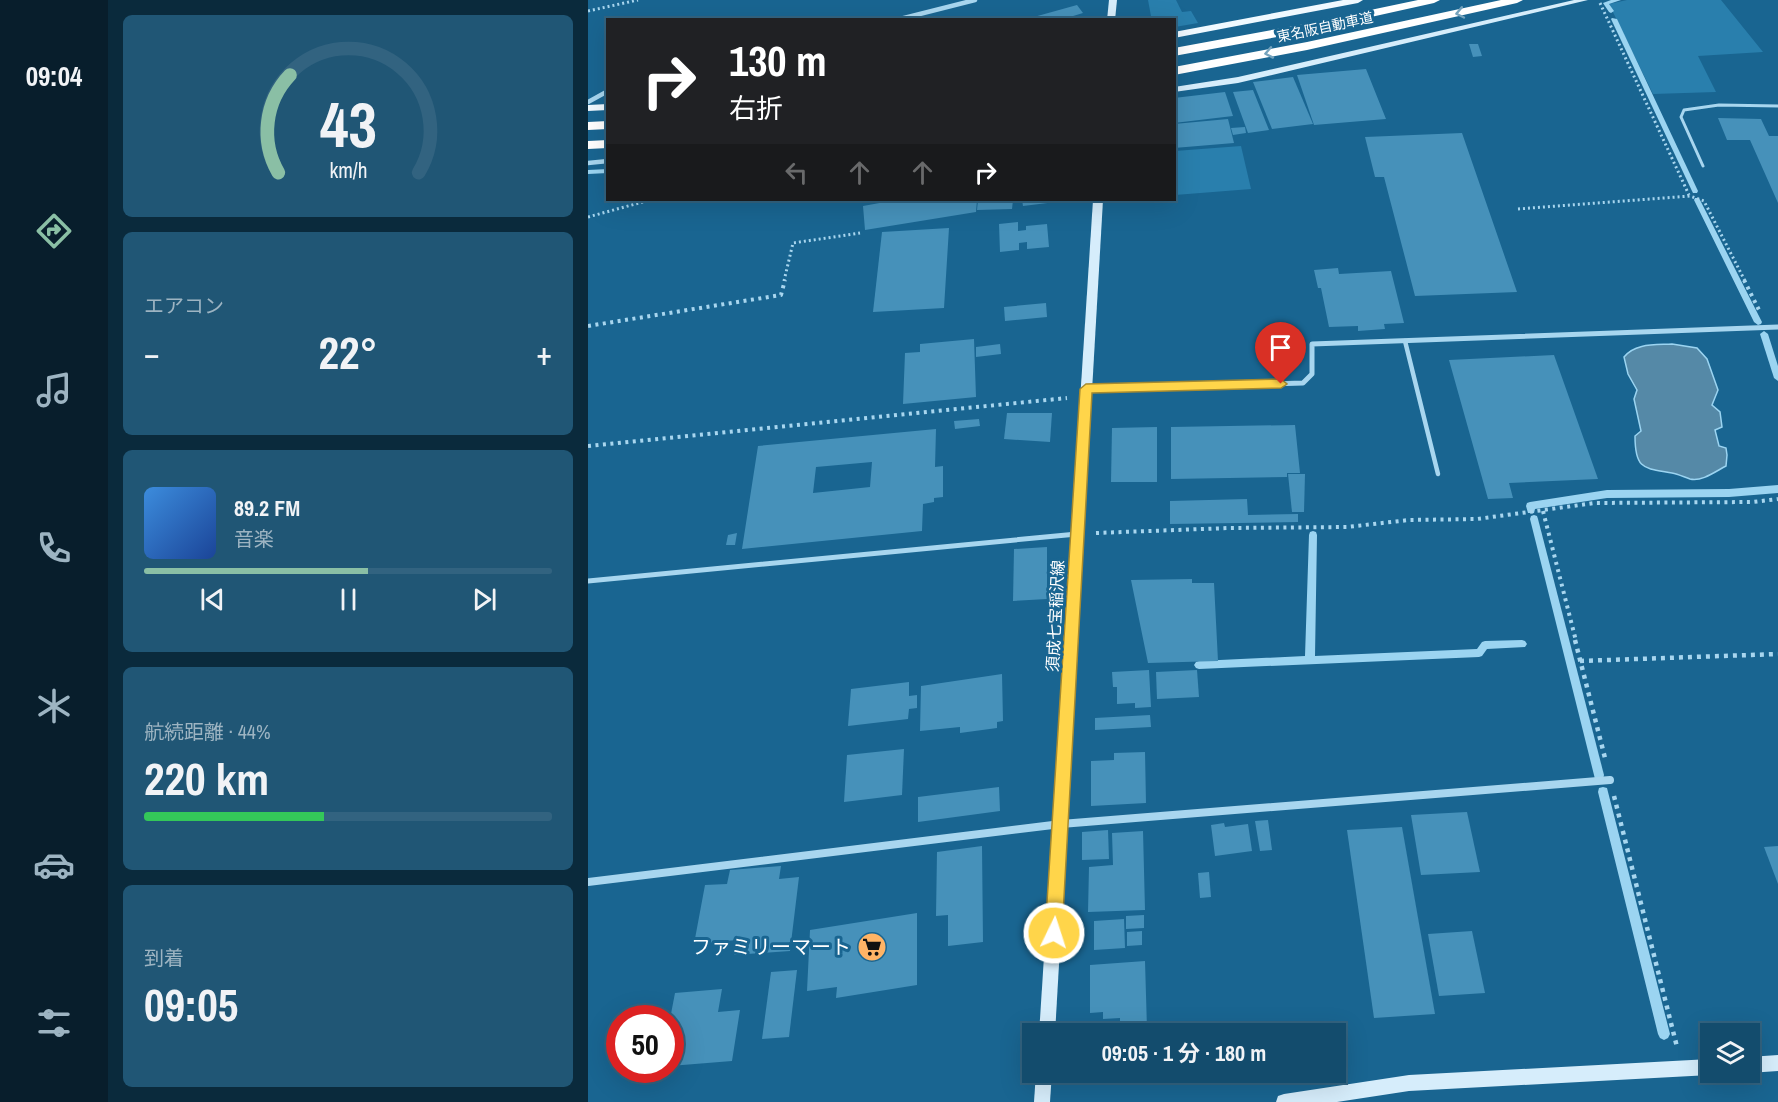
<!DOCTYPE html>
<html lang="ja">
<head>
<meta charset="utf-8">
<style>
  :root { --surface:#134c6d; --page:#205675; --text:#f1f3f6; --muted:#9db4c2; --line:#326380; --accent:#8abfa5 }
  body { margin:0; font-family:"Archivo Narrow","Noto Sans JP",sans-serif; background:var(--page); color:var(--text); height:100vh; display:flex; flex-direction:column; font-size:22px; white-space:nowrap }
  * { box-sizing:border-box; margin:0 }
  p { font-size:20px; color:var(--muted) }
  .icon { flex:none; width:33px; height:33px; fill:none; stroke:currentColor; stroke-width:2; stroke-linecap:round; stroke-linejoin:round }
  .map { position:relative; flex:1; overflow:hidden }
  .details { display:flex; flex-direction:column; gap:15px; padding:15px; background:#0a2a3c; width:480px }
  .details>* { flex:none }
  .guide { position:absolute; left:18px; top:18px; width:570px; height:183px; border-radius:0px; box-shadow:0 6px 24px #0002,0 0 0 2px var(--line); background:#202124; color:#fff; overflow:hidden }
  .tools { position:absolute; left:1112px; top:1023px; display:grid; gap:12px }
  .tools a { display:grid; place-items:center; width:60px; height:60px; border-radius:0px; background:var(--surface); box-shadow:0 6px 24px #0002,0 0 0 2px var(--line); font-size:30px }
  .speed { position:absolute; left:18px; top:1005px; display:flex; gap:12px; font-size:30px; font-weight:700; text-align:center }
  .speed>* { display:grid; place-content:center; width:78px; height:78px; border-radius:50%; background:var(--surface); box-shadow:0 6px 24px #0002,0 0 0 2px var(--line); line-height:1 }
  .speed .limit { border:9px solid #d22; background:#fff; color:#111 }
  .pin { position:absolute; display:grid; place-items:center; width:51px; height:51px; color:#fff; margin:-62px -26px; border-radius:50% 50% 50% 0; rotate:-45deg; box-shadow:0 0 6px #0007 }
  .pin .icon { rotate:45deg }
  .me { position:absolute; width:66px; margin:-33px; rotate:4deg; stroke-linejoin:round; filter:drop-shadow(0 0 4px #0008) }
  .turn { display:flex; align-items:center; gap:21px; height:126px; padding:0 24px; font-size:27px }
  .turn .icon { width:78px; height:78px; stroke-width:2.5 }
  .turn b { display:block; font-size:42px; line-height:51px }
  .lanes { display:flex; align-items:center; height:57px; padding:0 24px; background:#0003; justify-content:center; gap:30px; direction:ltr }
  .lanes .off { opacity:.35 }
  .big { font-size:45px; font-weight:700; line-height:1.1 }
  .details .widget { flex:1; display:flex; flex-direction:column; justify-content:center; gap:9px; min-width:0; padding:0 21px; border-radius:9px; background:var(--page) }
  .details .dial { align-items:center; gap:0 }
  .dial svg { height:156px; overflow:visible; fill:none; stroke:var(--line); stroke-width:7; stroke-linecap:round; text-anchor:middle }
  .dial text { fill:var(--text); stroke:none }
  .song { display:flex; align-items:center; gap:18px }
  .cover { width:72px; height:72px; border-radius:9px; background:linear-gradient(135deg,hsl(210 70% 55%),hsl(220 70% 35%)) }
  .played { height:6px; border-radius:3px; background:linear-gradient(90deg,var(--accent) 55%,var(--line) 55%) }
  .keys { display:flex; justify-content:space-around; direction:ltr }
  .heat { display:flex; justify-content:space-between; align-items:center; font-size:33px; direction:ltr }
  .charge { height:9px; border-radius:4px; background:linear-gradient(90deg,#34c759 44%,var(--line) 0) }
  .trip { position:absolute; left:434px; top:1023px; width:324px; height:60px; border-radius:0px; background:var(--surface); box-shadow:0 6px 24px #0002,0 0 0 2px var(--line); font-weight:700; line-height:60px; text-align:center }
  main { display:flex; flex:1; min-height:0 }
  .tabs { display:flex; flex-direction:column; width:108px; justify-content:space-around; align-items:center; background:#081e2c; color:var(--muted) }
  .tabs .icon { width:42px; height:42px }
  .tabs .selected { color:var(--accent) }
  .tabs b { font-size:27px; color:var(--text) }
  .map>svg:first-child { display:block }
  .green { fill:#297fad }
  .water { fill:#5589a7; stroke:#9bd4f1; stroke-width:1.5 }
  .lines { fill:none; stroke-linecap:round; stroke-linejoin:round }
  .stream { fill:#9bd4f1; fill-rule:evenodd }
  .building { fill:#4691ba; fill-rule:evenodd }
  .path-far2 { stroke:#a8d6ef; stroke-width:3; stroke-dasharray:2 3; stroke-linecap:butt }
  .path-far1 { stroke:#a8d6ef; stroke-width:4; stroke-dasharray:3 4.5; stroke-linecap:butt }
  .path { stroke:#a8d6ef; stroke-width:4.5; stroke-dasharray:4 5; stroke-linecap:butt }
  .lane-far1 { stroke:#a8d6ef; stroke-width:3 }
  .lane { stroke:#a8d6ef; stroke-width:4.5 }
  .street-far2 { stroke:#a8d6ef; stroke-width:4.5 }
  .street-far1 { stroke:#a8d6ef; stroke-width:5 }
  .street { stroke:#a8d6ef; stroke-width:8 }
  .secondary { fill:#d6edfb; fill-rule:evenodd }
  .primary { fill:#f0f9ff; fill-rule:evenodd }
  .highway { fill:#fff; fill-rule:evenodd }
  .oneway { stroke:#75a3bd }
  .route { fill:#ffd54a; stroke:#a68a30; stroke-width:1.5 }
  .labels { text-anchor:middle; stroke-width:6; stroke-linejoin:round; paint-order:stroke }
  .far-street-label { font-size:14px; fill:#fff; stroke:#196591 }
  .street-label { font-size:16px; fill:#fff; stroke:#196591 }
  .near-poi-label { font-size:20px; fill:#fff; stroke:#196591; text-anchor:end }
</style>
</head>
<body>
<main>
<nav class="tabs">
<b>09:04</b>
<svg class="icon selected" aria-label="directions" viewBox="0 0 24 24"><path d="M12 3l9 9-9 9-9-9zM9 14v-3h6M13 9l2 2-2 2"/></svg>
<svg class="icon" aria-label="music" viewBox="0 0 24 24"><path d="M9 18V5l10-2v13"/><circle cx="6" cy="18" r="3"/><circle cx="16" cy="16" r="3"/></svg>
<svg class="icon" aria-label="phone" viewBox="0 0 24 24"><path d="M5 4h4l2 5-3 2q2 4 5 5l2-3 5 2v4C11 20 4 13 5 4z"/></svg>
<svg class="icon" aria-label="climate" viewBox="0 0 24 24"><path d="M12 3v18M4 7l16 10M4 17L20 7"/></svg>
<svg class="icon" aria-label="car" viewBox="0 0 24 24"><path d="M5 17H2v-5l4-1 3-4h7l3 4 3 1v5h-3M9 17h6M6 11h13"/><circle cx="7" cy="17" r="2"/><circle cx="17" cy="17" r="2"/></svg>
<svg class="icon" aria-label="filters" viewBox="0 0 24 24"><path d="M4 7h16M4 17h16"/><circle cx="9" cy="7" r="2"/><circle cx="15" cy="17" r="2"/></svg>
</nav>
<section class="details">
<div class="widget dial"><svg viewBox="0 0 100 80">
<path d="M14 69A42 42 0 1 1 86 69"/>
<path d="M14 69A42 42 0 0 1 20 19" stroke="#8abfa5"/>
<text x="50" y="56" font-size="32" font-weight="700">43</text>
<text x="50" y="72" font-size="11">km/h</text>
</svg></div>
<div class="widget"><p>エアコン</p>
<div class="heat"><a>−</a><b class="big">22°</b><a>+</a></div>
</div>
<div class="widget">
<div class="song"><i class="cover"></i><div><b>89.2 FM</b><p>音楽</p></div></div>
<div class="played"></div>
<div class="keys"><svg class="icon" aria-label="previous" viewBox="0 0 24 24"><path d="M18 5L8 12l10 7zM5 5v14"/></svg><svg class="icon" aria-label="pause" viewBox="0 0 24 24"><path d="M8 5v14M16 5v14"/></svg><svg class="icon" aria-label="next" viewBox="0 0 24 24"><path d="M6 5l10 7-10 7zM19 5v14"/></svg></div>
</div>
<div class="widget"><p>航続距離 · 44%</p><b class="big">220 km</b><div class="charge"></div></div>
<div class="widget"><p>到着</p><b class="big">09:05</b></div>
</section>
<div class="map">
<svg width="1190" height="1102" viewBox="0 0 1190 1102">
  <rect width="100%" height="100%" fill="#196591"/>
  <g class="green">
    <polygon points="560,0 588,0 594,12 603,11 610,23 587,27 586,20 532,19 563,16"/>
    <polygon points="1039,0 1133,0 1175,52 1110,56 1128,92 1065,94 1021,4"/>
    <polygon points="653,146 663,189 587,195 587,151"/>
  </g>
  <path class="water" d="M1084 344 1109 348 1119 359 1130 390 1124 405 1132 412 1134 427 1127 430 1131 446 1138 448 1139 455 1138 466C1128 471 1114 482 1102 479 1096 477 1090 474 1084 473 1056 468 1047 470 1047 436L1053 431 1046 399 1049 390 1040 374 1036 357C1047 343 1067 345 1084 344Z"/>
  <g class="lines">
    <g class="stream">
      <polygon points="1023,0 1033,0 1021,4 1026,11 1023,13 1021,12 1015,3"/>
      <polygon points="1024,18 1029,19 1110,191 1109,193 1105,193 1104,191 1023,19"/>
      <polygon points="20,169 20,173 0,174 0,170"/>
      <polygon points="1107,198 1111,198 1112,200 1174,322 1173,324 1170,325 1166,322 1106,200"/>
      <polygon points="1176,331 1180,334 1190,366 1190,381 1186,378 1172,334"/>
      <polygon points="1190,485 1190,493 1141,497 1019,498 947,509 946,513 940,513 938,506 939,503 942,502 1019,490 1141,489"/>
      <polygon points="946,515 949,516 950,519 1016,775 1015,779 1011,780 1007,779 942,519 943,516"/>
      <polygon points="725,531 728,532 729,535 727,656 889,649 894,642 897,641 934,640 937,641 939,644 937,647 899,649 894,656 891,657 611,669 608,668 606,665 608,662 611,661 717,656 721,535 722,532"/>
      <polygon points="1015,787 1019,788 1020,792 1082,1034 1080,1038 1076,1040 1072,1038 1070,1034 1010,792 1011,788"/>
    </g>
  </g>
  <g class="building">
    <polygon points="489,5 495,13 472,20 435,20"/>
    <polygon points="881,44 890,44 894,56 885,57"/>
    <polygon points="778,69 798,119 726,125 709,75"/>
    <polygon points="705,77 725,124 684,129 665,82"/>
    <polygon points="665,90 681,130 660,133 645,92"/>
    <polygon points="637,92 645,116 586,123 586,98"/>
    <polygon points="1130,118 1173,119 1181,136 1190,136 1190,203 1162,140 1139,140"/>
    <polygon points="640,119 646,143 586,148 586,124"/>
    <polygon points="657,127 658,133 645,135 643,128"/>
    <polygon points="874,133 929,292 827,296 796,177 787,177 777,137"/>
    <polygon points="297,200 389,200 388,212 277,230 275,206 297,202"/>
    <polygon points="390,200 425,200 424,209 389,210"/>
    <polygon points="434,200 476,200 476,201 435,206"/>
    <polygon points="430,222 430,231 438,230 438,226 459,224 461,247 439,249 439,242 431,243 431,250 412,252 411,224"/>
    <polygon points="361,228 356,308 285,312 294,232"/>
    <polygon points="750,268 751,274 803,271 816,323 796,324 797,329 770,331 770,326 741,327 733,288 730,288 726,270"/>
    <polygon points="458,303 459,317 417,321 416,307"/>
    <polygon points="386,339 388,397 315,404 317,353 332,352 332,344"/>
    <polygon points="412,344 413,354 388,357 388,347"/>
    <polygon points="966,355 1010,479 921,483 925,498 900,499 861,360"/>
    <polygon points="419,413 464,413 462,442 416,439"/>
    <polygon points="391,419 392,426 367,429 366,421"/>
    <polygon points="707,425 712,473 699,473 699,477 583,479 583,427"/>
    <polygon points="569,427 569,482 523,482 524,428"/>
    <path d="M348 429 347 467 355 466V497L346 498V502L335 504 334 531 154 549 170 446ZM284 462 282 487 225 493 228 467Z"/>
    <polygon points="700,474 717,474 716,512 704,512"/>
    <polygon points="659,499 660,515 710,514 710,522 582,524 582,501"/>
    <polygon points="149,533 147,545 138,545 140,535"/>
    <polygon points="459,547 459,599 425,601 426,549"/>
    <polygon points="604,579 604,583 626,583 630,661 560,663 543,580"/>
    <polygon points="561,670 563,707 547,708 547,703 529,704 529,687 525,687 524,672"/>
    <polygon points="609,670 611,697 569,699 568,672"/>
    <polygon points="414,674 415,721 409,722 409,728 372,733 372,727 332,731 333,686"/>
    <polygon points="321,682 321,696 329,695 329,708 321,709 320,719 260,726 263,689"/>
    <polygon points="562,715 563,727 507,730 507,718"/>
    <polygon points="316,749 314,795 256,802 259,755"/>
    <polygon points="557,752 558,803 503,806 503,761 526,760 526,753"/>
    <polygon points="411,787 412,811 330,822 330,797"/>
    <polygon points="879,812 892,872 833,875 823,815"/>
    <polygon points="680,820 684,850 672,851 667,821"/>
    <polygon points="636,823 637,827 660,824 664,851 627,856 623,825"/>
    <polygon points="814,827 847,1014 786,1018 759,830"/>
    <polygon points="520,830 521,859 494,860 494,832"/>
    <polygon points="555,831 557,910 500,912 501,867 525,865 524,833"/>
    <polygon points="394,846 395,942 360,946 360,915 348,916 349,852"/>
    <polygon points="1190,846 1190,884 1176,847"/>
    <polygon points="193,866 191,879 211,877 202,951 146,955 149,940 106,944 117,885 139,884 142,870"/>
    <polygon points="621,872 623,897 612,898 610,873"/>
    <polygon points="329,913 329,985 248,998 249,987 219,991 222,930"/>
    <polygon points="556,915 556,928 538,929 538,916"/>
    <polygon points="536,919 537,948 506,950 506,921"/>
    <polygon points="554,931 554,945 539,946 539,932"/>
    <polygon points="884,931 897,993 851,996 840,934"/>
    <polygon points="557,961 559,1029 532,1031 532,1018 515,1019 515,1012 502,1013 502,965"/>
    <polygon points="209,970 201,1037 174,1039 183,972"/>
    <polygon points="134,989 130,1012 152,1010 144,1061 82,1066 82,1019 87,993"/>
  </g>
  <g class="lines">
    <g class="path-far2">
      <polyline points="1012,3 1101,195"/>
      <polyline points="0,11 50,0"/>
      <polyline points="930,209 1102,196 1116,201 1157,281"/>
      <polyline points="0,217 62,200"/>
      <polyline points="196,281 205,243 272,233"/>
    </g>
    <g class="path-far1">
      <polyline points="1156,280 1171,310"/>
      <polyline points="0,326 193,295 197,280"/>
      <polyline points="0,446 479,398"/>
      <polyline points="955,511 988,641"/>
      <polyline points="508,533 641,528 759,527 821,520 889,519 1007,503 1165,502 1190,499"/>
    </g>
    <g class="path">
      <polyline points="987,640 1018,762"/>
      <polyline points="992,661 1190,654"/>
      <polyline points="1026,796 1089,1047"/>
    </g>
    <polyline class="lane-far1" points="1115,166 1093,117 1096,110 1131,105 1190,106"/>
    <polyline class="lane" points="817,341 850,474"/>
    <g class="street-far2">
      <polyline points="308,20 387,0"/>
      <polyline points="0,102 20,91"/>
      <polyline points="0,163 20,161"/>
    </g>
    <g class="street-far1">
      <polyline points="498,389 715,383 724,374 724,344 1190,327"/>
      <polyline points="0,581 489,534"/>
    </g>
    <polyline class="street" points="0,882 473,824 1022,780"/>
    <g class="secondary">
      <polygon points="521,0 529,0 527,20 519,20"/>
      <polygon points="986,0 1000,0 650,83 586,92 586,87 650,77"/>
      <polygon points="505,200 515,200 467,1034 451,1034"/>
      <polygon points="1190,1055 1190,1071 1161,1073 1160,1072 1161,1057"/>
      <polygon points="1122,1059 1122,1072 1128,1072 1122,1075 821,1091 749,1102 688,1102 690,1096 696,1094 821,1075"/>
      <polygon points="448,1072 464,1072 462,1102 446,1102"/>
    </g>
    <g class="primary">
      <polygon points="755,0 775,0 770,3 586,38 586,32"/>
      <polygon points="20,104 20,110 0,111 0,105"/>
    </g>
    <g class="highway">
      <polygon points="830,0 852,0 846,3 711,33 586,56 586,48 711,25"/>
      <polygon points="913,0 935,0 929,3 719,50 586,75 586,67 719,42"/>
      <polygon points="20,121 20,129 0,130 0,122"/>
      <polygon points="20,140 20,148 0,149 0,141"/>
    </g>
  </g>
  <defs><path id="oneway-chevron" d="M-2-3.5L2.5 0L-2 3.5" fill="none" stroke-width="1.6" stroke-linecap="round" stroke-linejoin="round" transform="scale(1.5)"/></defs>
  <g class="oneway">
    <use href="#oneway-chevron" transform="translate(872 13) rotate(168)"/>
    <use href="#oneway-chevron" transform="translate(681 53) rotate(169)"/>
  </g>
  <polygon class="route" points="693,379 699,384 693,388 504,393 474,933 472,939 466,942 460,939 457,933 492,389 498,384"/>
  <defs>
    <g id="supermarket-disc" transform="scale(1.5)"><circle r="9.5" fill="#ffb466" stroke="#196591"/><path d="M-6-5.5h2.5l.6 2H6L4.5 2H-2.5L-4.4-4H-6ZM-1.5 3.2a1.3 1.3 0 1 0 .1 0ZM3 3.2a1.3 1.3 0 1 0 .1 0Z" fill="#111"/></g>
  </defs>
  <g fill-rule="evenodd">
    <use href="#supermarket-disc" x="284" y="947"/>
  </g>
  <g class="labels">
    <g class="far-street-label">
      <text transform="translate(737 27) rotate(-12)" y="5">東名阪自動車道</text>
    </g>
    <g class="street-label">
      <text transform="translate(467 616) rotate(-87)" y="6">須成七宝稲沢線</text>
    </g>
    <g class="near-poi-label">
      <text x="263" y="954">ファミリーマート</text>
    </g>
  </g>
</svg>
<div class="tools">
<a><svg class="icon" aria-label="layers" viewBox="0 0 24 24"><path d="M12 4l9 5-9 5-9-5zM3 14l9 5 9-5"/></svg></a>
</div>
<div class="speed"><div class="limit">50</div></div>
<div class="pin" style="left:693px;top:384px;background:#d93025"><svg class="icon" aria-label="arrive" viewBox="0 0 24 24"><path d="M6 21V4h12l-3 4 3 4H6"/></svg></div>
<svg class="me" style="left:466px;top:933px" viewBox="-20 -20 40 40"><circle r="17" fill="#ffd54a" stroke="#fff" stroke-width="3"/><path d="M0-11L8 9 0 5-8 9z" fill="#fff"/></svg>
<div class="trip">09:05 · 1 分 · 180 m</div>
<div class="guide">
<div class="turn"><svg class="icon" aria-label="right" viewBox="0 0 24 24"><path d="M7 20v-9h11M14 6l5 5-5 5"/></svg><div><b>130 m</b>右折</div></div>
<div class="lanes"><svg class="icon off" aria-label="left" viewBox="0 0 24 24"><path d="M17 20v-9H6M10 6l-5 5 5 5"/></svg><svg class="icon off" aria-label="ahead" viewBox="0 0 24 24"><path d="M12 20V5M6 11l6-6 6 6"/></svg><svg class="icon off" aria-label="ahead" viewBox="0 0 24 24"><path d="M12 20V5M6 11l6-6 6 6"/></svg><svg class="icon" aria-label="right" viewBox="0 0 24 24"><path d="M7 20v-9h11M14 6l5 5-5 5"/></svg></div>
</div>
</div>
</main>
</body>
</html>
